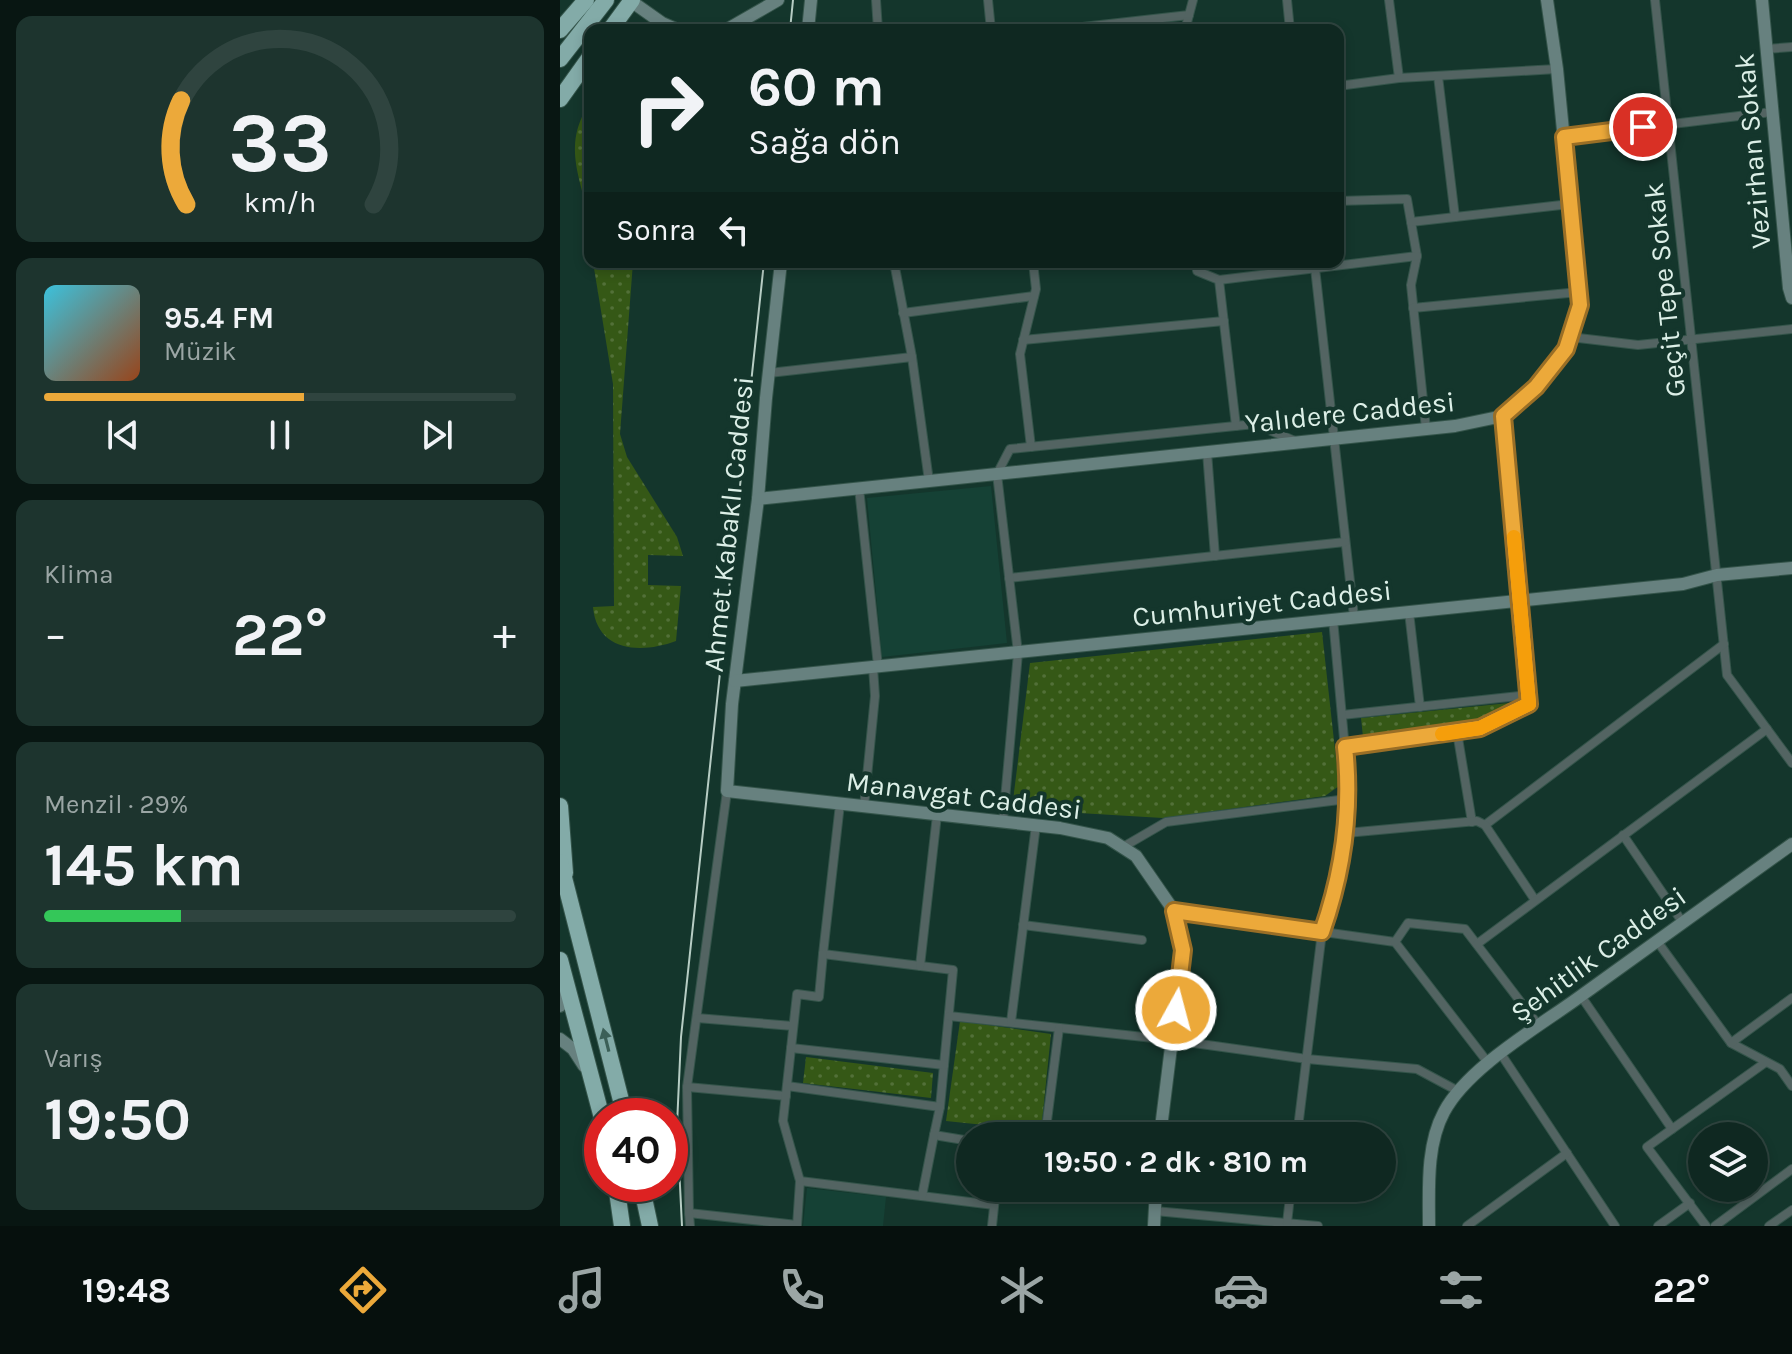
<!DOCTYPE html>
<html lang="tr">
<head>
<meta charset="utf-8">
<style>
  :root { --surface:#0f2821; --page:#1d342e; --text:#f1f3f6; --muted:#9ba6a5; --line:#2f443f; --accent:#eca93a }
  body { margin:0; font-family:Karla,sans-serif; background:var(--page); color:var(--text); height:100vh; display:flex; flex-direction:column; font-size:30px; white-space:nowrap }
  * { box-sizing:border-box; margin:0 }
  p { font-size:26px; color:var(--muted) }
  .icon { flex:none; width:44px; height:44px; fill:none; stroke:currentColor; stroke-width:2; stroke-linecap:round; stroke-linejoin:round }
  .map { position:relative; flex:1; overflow:hidden }
  .drawer { display:flex; flex-direction:column; gap:16px; padding:16px; background:#081612; width:560px }
  .drawer>* { flex:none }
  .banner { position:absolute; left:24px; top:24px; width:760px; height:244px; border-radius:16px; box-shadow:0 4px 12px #0003,0 0 0 2px var(--line); background:#0f2821; color:var(--text); overflow:hidden }
  .fabs { position:absolute; left:1128px; top:1122px; display:grid; gap:16px }
  .fabs a { display:grid; place-items:center; width:80px; height:80px; border-radius:50%; background:var(--surface); box-shadow:0 4px 12px #0003,0 0 0 2px var(--line); font-size:40px }
  .speed { position:absolute; left:24px; top:1098px; display:flex; gap:16px; font-size:40px; font-weight:700; text-align:center }
  .speed>* { display:grid; place-content:center; width:104px; height:104px; border-radius:50%; background:var(--surface); box-shadow:0 4px 12px #0003,0 0 0 2px var(--line); line-height:1 }
  .speed .limit { border:12px solid #d22; background:#fff; color:#111 }
  .pin { position:absolute; display:grid; place-items:center; width:68px; height:68px; color:#fff; margin:-34px; border:4px solid #fff; border-radius:50%; box-shadow:0 2px 8px #0007 }
  .me { position:absolute; width:88px; margin:-44px; rotate:7deg; stroke-linejoin:round; filter:drop-shadow(0 0 6px #0008) }
  .turn { display:flex; align-items:center; gap:28px; height:168px; padding:0 32px; font-size:36px }
  .turn .icon { width:104px; height:104px; stroke-width:2.5 }
  .turn b { display:block; font-size:56px; line-height:68px }
  .then { display:flex; align-items:center; height:76px; padding:0 32px; background:#0003; gap:16px; font-size:30px }
  .big { font-size:60px; font-weight:700; line-height:1.1 }
  .drawer .card { flex:1; display:flex; flex-direction:column; justify-content:center; gap:12px; min-width:0; padding:0 28px; border-radius:16px; background:var(--page) }
  .drawer .dial { align-items:center; gap:0 }
  .dial svg { height:208px; overflow:visible; fill:none; stroke:var(--line); stroke-width:7; stroke-linecap:round; text-anchor:middle }
  .dial text { fill:var(--text); stroke:none }
  .song { display:flex; align-items:center; gap:24px }
  .cover { width:96px; height:96px; border-radius:12px; background:linear-gradient(135deg,hsl(190 70% 55%),hsl(20 70% 35%)) }
  .played { height:8px; border-radius:4px; background:linear-gradient(90deg,var(--accent) 55%,var(--line) 55%) }
  .keys { display:flex; justify-content:space-around; direction:ltr }
  .heat { display:flex; justify-content:space-between; align-items:center; font-size:44px; direction:ltr }
  .charge { height:12px; border-radius:6px; background:linear-gradient(90deg,#34c759 29%,var(--line) 0) }
  .trip { position:absolute; left:396px; top:1122px; width:440px; height:80px; border-radius:40px; background:var(--surface); box-shadow:0 4px 12px #0003,0 0 0 2px var(--line); font-weight:700; line-height:80px; text-align:center }
  .menu { display:flex; height:128px; justify-content:space-around; align-items:center; background:#06100d; color:var(--muted) }
  .menu .icon { width:56px; height:56px }
  .menu .on { color:var(--accent) }
  .menu b { font-size:36px; color:var(--text) }
  main { display:flex; flex:1; min-height:0 }
  .map>svg:first-child { display:block }
  .built { fill:#154135 }
  .grass { fill:url(#grass-dots) }
  .lines { fill:none; stroke-linecap:round; stroke-linejoin:round }
  .street-casing { stroke:#34544a; stroke-width:10 }
  .secondary-casing { stroke:#34544a; stroke-width:14 }
  .highway-casing { stroke:#34544a; stroke-width:18 }
  .street { stroke:#536462; stroke-width:8 }
  .secondary { stroke:#67817f; stroke-width:12 }
  .highway { stroke:#83aba8; stroke-width:16 }
  .tram { stroke:#b7cdc4; stroke-width:2 }
  .oneway { fill:#3b5f57 }
  .route-casing { stroke:#996e26; stroke-width:20 }
  .route { stroke:#eca93a; stroke-width:14 }
  .slow { stroke:#f59e0b; stroke-width:14 }
  .labels { text-anchor:middle; stroke-width:8; stroke-linejoin:round; paint-order:stroke }
  .street-label { font-size:28px; fill:#dcefe7; stroke:#14362c }
</style>
</head>
<body>
<main>
<section class="drawer">
<div class="card dial"><svg viewBox="0 0 100 80">
<path d="M14 69A42 42 0 1 1 86 69"/>
<path d="M14 69A42 42 0 0 1 12 29" stroke="#eca93a"/>
<text x="50" y="56" font-size="32" font-weight="700">33</text>
<text x="50" y="72" font-size="11">km/h</text>
</svg></div>
<div class="card">
<div class="song"><i class="cover"></i><div><b>95.4 FM</b><p>Müzik</p></div></div>
<div class="played"></div>
<div class="keys"><svg class="icon" aria-label="previous" viewBox="0 0 24 24"><path d="M18 5L8 12l10 7zM5 5v14"/></svg><svg class="icon" aria-label="pause" viewBox="0 0 24 24"><path d="M8 5v14M16 5v14"/></svg><svg class="icon" aria-label="next" viewBox="0 0 24 24"><path d="M6 5l10 7-10 7zM19 5v14"/></svg></div>
</div>
<div class="card"><p>Klima</p>
<div class="heat"><a>−</a><b class="big">22°</b><a>+</a></div>
</div>
<div class="card"><p>Menzil · 29%</p><b class="big">145 km</b><div class="charge"></div></div>
<div class="card"><p>Varış</p><b class="big">19:50</b></div>
</section>
<div class="map">
<svg width="1232" height="1226" viewBox="0 0 1232 1226">
  <defs>
    <pattern id="grass-dots" width="8" height="8" patternUnits="userSpaceOnUse" patternTransform="scale(2)"><rect width="8" height="8" fill="#355816"/><path d="M2 2h.1M6 6h.1" fill="none" stroke="#527038" stroke-width="1.8" stroke-linecap="round"/></pattern>
  </defs>
  <rect width="100%" height="100%" fill="#14362c"/>
  <g class="built">
    <polygon points="431,486 447,643 322,657 307,498"/>
    <polygon points="247,1188 326,1197 323,1226 243,1226"/>
  </g>
  <g class="grass">
    <path d="M30 103V226C23 180 0 147 30 103Z"/>
    <path d="M33 262H73L60 434 67 457 117 537 123 556 88 555V585L121 586 116 641C81 654 37 652 33 607L54 606 53 384Z"/>
    <polygon points="762,632 779,786 765,796 603,818 452,809 470,663"/>
    <path d="M949 703C910 733 850 731 803 737L801 718Z"/>
    <polygon points="400,1021 491,1034 481,1131 386,1121"/>
    <polygon points="246,1057 373,1073 371,1098 243,1083"/>
  </g>
  <g class="lines">
    <g class="street-casing">
      <g id="street">
        <polyline points="316,0 318,30"/>
        <polyline points="428,0 431,30"/>
        <polyline points="727,0 730,30"/>
        <polyline points="829,0 839,78"/>
        <polyline points="1095,0 1167,675 1232,763"/>
        <polyline points="496,30 629,15"/>
        <polyline points="625,30 633,0"/>
        <polyline points="1206,49 1232,47"/>
        <polyline points="878,76 895,217"/>
        <polyline points="778,86 839,78 997,69"/>
        <polyline points="1004,137 1212,112"/>
        <polyline points="778,201 847,199 857,256 851,285 866,429"/>
        <polyline points="851,222 1010,204"/>
        <polyline points="778,248 780,265"/>
        <polyline points="334,262 352,357 369,481"/>
        <polyline points="636,262 637,271 659,280 676,426"/>
        <polyline points="755,268 794,617"/>
        <polyline points="659,280 857,256"/>
        <polyline points="853,308 1019,292"/>
        <polyline points="343,313 474,296"/>
        <polyline points="1010,337 1078,345 1232,329"/>
        <polyline points="463,340 664,321"/>
        <polyline points="209,373 352,357"/>
        <polyline points="471,447 460,354 476,289 473,262"/>
        <polyline points="647,452 655,556"/>
        <polyline points="299,488 318,666"/>
        <polyline points="449,578 785,542"/>
        <polyline points="849,612 860,707"/>
        <polyline points="782,715 969,695"/>
        <polyline points="897,732 912,822"/>
        <polyline points="785,747 920,728 969,704 943,416"/>
        <polyline points="167,791 127,1087 129,1213 237,1225"/>
        <polyline points="280,804 263,954 393,970 380,1107 374,1135 410,1141"/>
        <polyline points="304,807 315,696 313,667"/>
        <polyline points="443,822 458,653 437,474 450,449 695,424 735,441"/>
        <polyline points="925,825 1164,644"/>
        <polyline points="786,833 917,821 925,825 975,900"/>
        <polyline points="1063,835 1123,923"/>
        <polyline points="563,847 606,822 787,799"/>
        <polyline points="614,911 835,942 929,1064"/>
        <polyline points="463,925 582,940"/>
        <polyline points="1097,941 1171,1043 1220,1069 1232,1086"/>
        <polyline points="835,942 848,923 905,929 979,1026"/>
        <polyline points="917,944 1207,729"/>
        <polyline points="360,966 377,815"/>
        <polyline points="1021,996 1112,1129"/>
        <polyline points="389,1016 612,1040 747,1059 857,1069 898,1091"/>
        <polyline points="137,1018 233,1026"/>
        <polyline points="451,1022 476,825"/>
        <polyline points="1171,1043 1232,998"/>
        <polyline points="231,1048 384,1065"/>
        <polyline points="941,1054 1055,1226"/>
        <polyline points="227,1086 380,1107"/>
        <polyline points="127,1087 226,1096"/>
        <polyline points="485,1136 499,1028"/>
        <polyline points="737,1136 762,932 777,888 786,833 787,771 773,619"/>
        <polyline points="240,1181 434,1205"/>
        <polyline points="362,1196 374,1135"/>
        <polyline points="595,1211 758,1226"/>
        <polyline points="129,1213 130,1226"/>
        <polyline points="727,1223 731,1188"/>
        <polyline points="237,1226 240,1181 223,1121 237,994 259,997 263,954"/>
        <polyline points="432,1226 436,1188"/>
        <polyline points="907,1226 1007,1153"/>
        <polyline points="1098,1226 1130,1203"/>
        <polyline points="1146,1226 1087,1147 1206,1062"/>
        <polyline points="1155,1226 1232,1169"/>
        <polyline points="1209,1226 1232,1210"/>
      </g>
    </g>
    <g class="secondary-casing">
      <g id="secondary">
        <polyline points="1202,0 1229,288 1232,298"/>
        <polyline points="71,1 102,23 118,30"/>
        <polyline points="166,30 218,0"/>
        <polyline points="248,30 251,0"/>
        <polyline points="221,262 206,398 198,499 172,704 167,791 500,828 548,838 576,856 614,911 623,950 600,1136"/>
        <polyline points="198,499 895,426 943,416 976,387 1006,349 1020,305 997,69 987,0"/>
        <polyline points="175,681 1123,584 1157,575 1232,568"/>
        <polyline points="0,1006 4,981"/>
        <polyline points="0,1039 13,1049 24,1066"/>
        <polyline points="594,1226 596,1188"/>
        <path d="M869 1226C869 1190 866 1145 884 1112 907 1068 978 1027 1018 998 1090 946 1161 895 1232 844"/>
      </g>
    </g>
    <g class="highway-casing">
      <g id="highway">
        <polyline points="0,30 26,0"/>
        <polyline points="50,30 72,0"/>
        <polyline points="0,59 46,0"/>
        <polyline points="0,99 30,57"/>
        <polyline points="0,806 5,873"/>
        <polyline points="0,862 65,1116"/>
        <polyline points="0,960 42,1118"/>
        <polyline points="56,1184 62,1226"/>
        <polyline points="81,1184 90,1226"/>
      </g>
    </g>
    <use href="#street" class="street"/>
    <use href="#secondary" class="secondary"/>
    <use href="#highway" class="highway"/>
    <g class="tram">
      <polyline points="230,30 233,0"/>
      <polyline points="122,1226 117,1125 121,1037 204,262"/>
    </g>
  </g>
  <defs><path id="oneway-solid" d="M-6-.8H1V-3.2L6.5 0L1 3.2V.8H-6Z" transform="scale(2)"/></defs>
  <use class="oneway" href="#oneway-solid" transform="translate(46 1040) rotate(-104)"/>
  <g class="lines">
    <g class="route-casing">
      <path id="route" d="M616 1010 623 950 614 911 762 932C783 872 792 811 785 747L920 728 969 704 943 416 976 387 1006 349 1020 305 1004 137 1083 127"/>
    </g>
    <use href="#route" class="route"/>
    <polyline class="slow" points="882,734 920,728 969,704 954,537"/>
  </g>
  <g class="labels">
    <g class="street-label">
      <text transform="translate(1192 151) rotate(-95)" y="10">Vezirhan Sokak</text>
      <text transform="translate(1104 290) rotate(-96)" y="10">Geçit Tepe Sokak</text>
      <text transform="translate(790 412) rotate(-6)" y="10">Yalıdere Caddesi</text>
      <text transform="translate(168 524) rotate(-84)" y="10">Ahmet Kabaklı Caddesi</text>
      <text transform="translate(702 603) rotate(-6)" y="10">Cumhuriyet Caddesi</text>
      <text transform="translate(404 795) rotate(7)" y="10">Manavgat Caddesi</text>
      <text transform="translate(1038 954) rotate(-36)" y="10">Şehitlik Caddesi</text>
    </g>
  </g>
</svg>
<div class="fabs">
<a><svg class="icon" aria-label="layers" viewBox="0 0 24 24"><path d="M12 4l9 5-9 5-9-5zM3 14l9 5 9-5"/></svg></a>
</div>
<div class="speed"><div class="limit">40</div></div>
<div class="pin" style="left:1083px;top:127px;background:#d93025"><svg class="icon" aria-label="arrive" viewBox="0 0 24 24"><path d="M6 21V4h12l-3 4 3 4H6"/></svg></div>
<svg class="me" style="left:616px;top:1010px" viewBox="-20 -20 40 40"><circle r="17" fill="#eca93a" stroke="#fff" stroke-width="3"/><path d="M0-11L8 9 0 5-8 9z" fill="#fff"/></svg>
<div class="trip">19:50 · 2 dk · 810 m</div>
<div class="banner">
<div class="turn"><svg class="icon" aria-label="right" viewBox="0 0 24 24"><path d="M7 20v-9h11M14 6l5 5-5 5"/></svg><div><b>60 m</b>Sağa dön</div></div>
<div class="then">Sonra<svg class="icon" aria-label="left" viewBox="0 0 24 24"><path d="M17 20v-9H6M10 6l-5 5 5 5"/></svg></div>
</div>
</div>
</main>
<nav class="menu">
<b>19:48</b>
<svg class="icon on" aria-label="directions" viewBox="0 0 24 24"><path d="M12 3l9 9-9 9-9-9zM9 14v-3h6M13 9l2 2-2 2"/></svg>
<svg class="icon" aria-label="music" viewBox="0 0 24 24"><path d="M9 18V5l10-2v13"/><circle cx="6" cy="18" r="3"/><circle cx="16" cy="16" r="3"/></svg>
<svg class="icon" aria-label="phone" viewBox="0 0 24 24"><path d="M5 4h4l2 5-3 2q2 4 5 5l2-3 5 2v4C11 20 4 13 5 4z"/></svg>
<svg class="icon" aria-label="climate" viewBox="0 0 24 24"><path d="M12 3v18M4 7l16 10M4 17L20 7"/></svg>
<svg class="icon" aria-label="car" viewBox="0 0 24 24"><path d="M5 17H2v-5l4-1 3-4h7l3 4 3 1v5h-3M9 17h6M6 11h13"/><circle cx="7" cy="17" r="2"/><circle cx="17" cy="17" r="2"/></svg>
<svg class="icon" aria-label="filters" viewBox="0 0 24 24"><path d="M4 7h16M4 17h16"/><circle cx="9" cy="7" r="2"/><circle cx="15" cy="17" r="2"/></svg>
<b>22°</b>
</nav>
</body>
</html>
